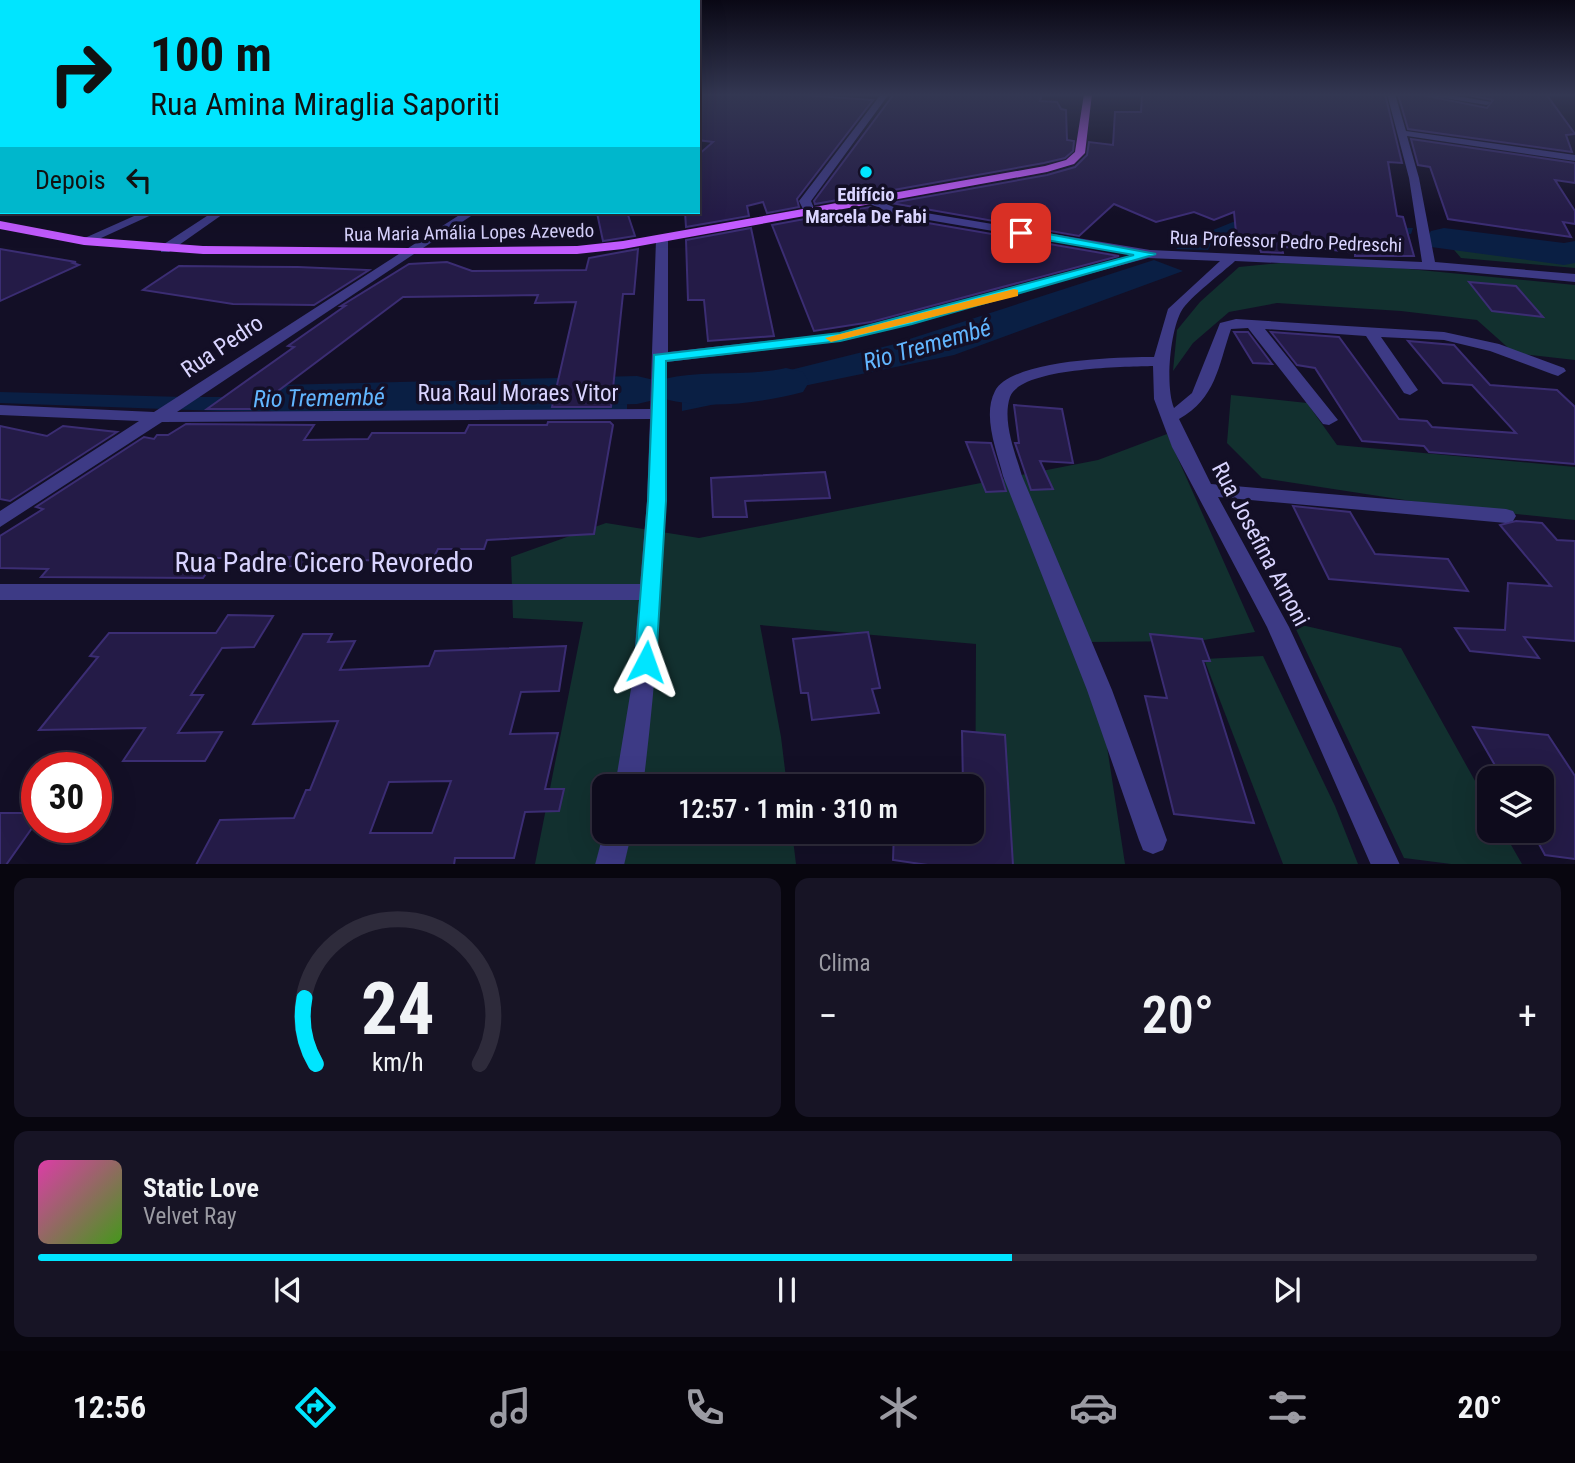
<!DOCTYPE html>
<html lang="pt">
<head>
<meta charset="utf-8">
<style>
  :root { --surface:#0e0b1c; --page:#171425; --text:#f1f3f6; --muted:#9b9ba3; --line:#2e2b3b; --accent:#00e5ff }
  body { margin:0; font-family:"Roboto Condensed",sans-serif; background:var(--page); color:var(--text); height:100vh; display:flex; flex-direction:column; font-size:26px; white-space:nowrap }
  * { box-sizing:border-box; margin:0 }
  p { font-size:23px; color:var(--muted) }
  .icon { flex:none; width:38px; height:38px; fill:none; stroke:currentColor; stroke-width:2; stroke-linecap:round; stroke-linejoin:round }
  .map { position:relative; height:864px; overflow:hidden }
  .drawer { display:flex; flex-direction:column; gap:14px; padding:14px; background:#08060f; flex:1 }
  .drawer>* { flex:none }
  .banner { position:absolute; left:0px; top:0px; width:700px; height:214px; box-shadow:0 7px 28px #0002,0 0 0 2px var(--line); background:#00e5ff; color:#111; overflow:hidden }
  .fabs { position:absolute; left:1477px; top:766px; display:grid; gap:14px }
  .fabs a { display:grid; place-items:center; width:77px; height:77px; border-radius:14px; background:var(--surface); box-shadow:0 7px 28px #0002,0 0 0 2px var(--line); font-size:35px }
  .speed { position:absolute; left:21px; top:752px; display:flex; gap:14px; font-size:35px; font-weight:700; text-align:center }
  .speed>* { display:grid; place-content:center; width:91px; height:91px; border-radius:50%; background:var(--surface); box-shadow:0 7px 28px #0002,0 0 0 2px var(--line); line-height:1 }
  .speed .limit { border:10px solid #d22; background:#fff; color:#111 }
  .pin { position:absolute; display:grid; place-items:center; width:60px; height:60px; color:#fff; margin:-30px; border-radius:14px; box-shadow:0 4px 10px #0006 }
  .me { position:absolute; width:77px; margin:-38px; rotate:4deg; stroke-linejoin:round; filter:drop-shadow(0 0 5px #0008) }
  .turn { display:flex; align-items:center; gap:24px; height:147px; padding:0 35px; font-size:32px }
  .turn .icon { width:91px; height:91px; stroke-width:2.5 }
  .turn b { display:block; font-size:49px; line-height:60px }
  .then { display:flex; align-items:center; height:66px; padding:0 35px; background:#0003; gap:14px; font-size:26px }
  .big { font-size:52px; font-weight:600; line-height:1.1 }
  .drawer .card { flex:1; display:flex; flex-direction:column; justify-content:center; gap:10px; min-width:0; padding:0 24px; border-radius:14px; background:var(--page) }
  .drawer .dial { align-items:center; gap:0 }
  .dial svg { height:182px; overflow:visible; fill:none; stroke:var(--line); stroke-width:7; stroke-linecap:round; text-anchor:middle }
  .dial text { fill:var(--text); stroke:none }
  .song { display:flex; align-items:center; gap:21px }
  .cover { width:84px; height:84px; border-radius:10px; background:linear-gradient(135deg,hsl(320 70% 55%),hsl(100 70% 35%)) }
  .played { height:7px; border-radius:4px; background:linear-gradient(90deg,var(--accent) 65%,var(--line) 65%) }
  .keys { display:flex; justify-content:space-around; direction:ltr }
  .heat { display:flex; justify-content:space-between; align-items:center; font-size:38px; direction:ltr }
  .drawer .tiles { flex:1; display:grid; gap:14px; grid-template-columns:1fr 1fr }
  .card:last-child { grid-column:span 2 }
  .trip { position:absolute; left:592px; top:774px; width:392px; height:70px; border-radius:14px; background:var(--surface); box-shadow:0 7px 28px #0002,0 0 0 2px var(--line); font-weight:600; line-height:70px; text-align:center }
  .tabs { display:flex; height:112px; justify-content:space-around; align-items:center; background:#06040b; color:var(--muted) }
  .tabs .icon { width:49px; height:49px }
  .tabs .current { color:var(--accent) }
  .tabs b { font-size:32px; color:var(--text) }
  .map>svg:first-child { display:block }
  .green { fill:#12302f }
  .water { fill:#0a1f44 }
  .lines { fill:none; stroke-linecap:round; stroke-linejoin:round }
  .river { fill:#0a1f44; fill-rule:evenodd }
  .building { fill:#241b47; stroke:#3b2d73; stroke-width:2; fill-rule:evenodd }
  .minor { fill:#3d3a85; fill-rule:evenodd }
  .major { fill:#c25bff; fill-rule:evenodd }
  .route { fill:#00e5ff; stroke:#0095a6; stroke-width:2 }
  .slow { fill:#f59e0b }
  .poi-dot { fill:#00e5ff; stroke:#130f26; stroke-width:2.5 }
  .labels { text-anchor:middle; stroke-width:7; stroke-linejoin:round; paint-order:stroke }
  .far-poi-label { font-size:19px; font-weight:bold; fill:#d9d4ff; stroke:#130f26 }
  .far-street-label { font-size:19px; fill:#d9d4ff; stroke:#130f26 }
  .street-label { font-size:23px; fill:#d9d4ff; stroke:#130f26 }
  .water-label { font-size:24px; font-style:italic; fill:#62b6ff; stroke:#130f26 }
  .near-street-label { font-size:28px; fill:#d9d4ff; stroke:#130f26 }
</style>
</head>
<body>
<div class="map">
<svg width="1575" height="865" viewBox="0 0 1575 865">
  <rect width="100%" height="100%" fill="#130f26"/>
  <g class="green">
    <polygon points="1449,244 1575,256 1575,268 1461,258"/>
    <polygon points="1281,263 1388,267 1575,285 1575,360 1514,353 1477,320 1401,311 1277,303 1229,312 1193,343 1173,371 1177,330 1200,302 1239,267"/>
    <polygon points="1231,395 1307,403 1337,445 1575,467 1575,520 1450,507 1262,478 1227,443"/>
    <polygon points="1167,434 1255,632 1197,641 1091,642 1125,864 975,864 976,644 760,625 781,737 787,786 604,786 604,831 792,831 796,864 535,864 583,622 513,618 511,557 606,523 699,538 1098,460"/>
    <polygon points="1293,623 1401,648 1489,806 1489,831 1503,831 1522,864 1459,865 1404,858"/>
    <polygon points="1263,656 1335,806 1358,864 1283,864 1204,659"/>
  </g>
  <g class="water">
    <polygon points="1233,222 1413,228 1411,234 1239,227 1214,238 1208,250 1176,249 1186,241"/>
    <polygon points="1154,260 1183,271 954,355 682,411 682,397 891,345"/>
    <polygon points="0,392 184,397 627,397 627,411 219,411 0,403"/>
  </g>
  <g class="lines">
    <g class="river">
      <polygon points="1444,228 1564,243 1575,241 1575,263 1564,265 1431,247 1426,239 1431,231"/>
      <path d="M786 368 803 372 809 382 803 392C760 403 708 410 664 399L659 392 654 400 637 404 279 413 262 409 255 399 262 389 279 385 637 376 654 380 659 387 664 379C704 369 746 377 786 368Z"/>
    </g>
  </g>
  <g class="building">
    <polygon points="698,94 790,94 873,100 797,199 799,207 767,213 763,202 747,206 749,216 686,227 685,212 698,212 698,155 713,142 698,140"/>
    <polygon points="894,94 1042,94 1040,101 1057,102 1061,109 1066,110 1067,140 1074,141 1073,151 1065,158 1044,163 815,204 814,201"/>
    <polygon points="1142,94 1385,94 1402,163 1388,162 1397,216 1403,217 1414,256 1355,256 1355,253 1319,248 1282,247 1283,253 1261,252 1259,246 1237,243 1234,212 1214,220 1194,212 1156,222 1114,204 1079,236 891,203 1047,175 1075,167 1087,155 1089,142 1113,145 1115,112 1141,112"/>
    <polygon points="1398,94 1417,94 1487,108 1493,100 1462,94 1546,94 1575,134 1566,135 1572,152 1408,129"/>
    <polygon points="1411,139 1575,163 1575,183 1555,180 1575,211 1575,224 1563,222 1571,237 1448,219 1430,167 1418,165"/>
    <polygon points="870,207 893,217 1119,256 871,322 814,331 772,225"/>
    <polygon points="627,212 635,236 603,241 597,213"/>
    <polygon points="751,228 774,336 708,341 704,300 688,300 686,240"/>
    <polygon points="0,249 76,262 73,263 79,265 0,301"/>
    <polygon points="638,249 634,294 623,294 611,407 552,407 576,302 535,303 538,295 403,297 254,409 207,409 294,347 288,346 345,306 341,306 409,264 447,262 472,271 586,270 589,258"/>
    <polygon points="179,266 298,267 369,270 314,305 233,304 143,290"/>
    <polygon points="1469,282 1516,286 1543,317 1492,311"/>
    <polygon points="1234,332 1248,332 1272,364 1253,363"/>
    <polygon points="1271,332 1339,337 1399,419 1427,421 1432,427 1516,433 1472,385 1443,383 1408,341 1454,345 1490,385 1557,390 1575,407 1575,464 1429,452 1424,446 1362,441 1315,368 1297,365"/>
    <polygon points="1014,405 1062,409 1073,463 1040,461 1053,489 1031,490 1015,443 1019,443"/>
    <polygon points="548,422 610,422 613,425 594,534 487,540 484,549 438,549 432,561 345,560 341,567 284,566 290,557 217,558 203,578 41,577 48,569 0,568 0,536 43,509 36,507 144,437 154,439 157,435 168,435 186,424 314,425 304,440 368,439 372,433 465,433 469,425 547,425"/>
    <polygon points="0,426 47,436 63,426 117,432 10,501 0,499"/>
    <polygon points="966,442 991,443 1006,491 986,492"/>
    <polygon points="825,472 830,498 745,501 747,517 713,517 711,478"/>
    <polygon points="1293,506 1350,512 1375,554 1448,559 1468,591 1329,579"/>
    <polygon points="1516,521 1542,523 1557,540 1575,541 1575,641 1524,637 1539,658 1470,651 1455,628 1505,630 1508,583 1551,586 1500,525"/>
    <polygon points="228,615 273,616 254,647 222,648 191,695 203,695 178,733 222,732 205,761 123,761 145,728 39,730 98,657 90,656 109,633 216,633"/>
    <polygon points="868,632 880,688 872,689 879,713 812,720 808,693 801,693 793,639"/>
    <path d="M303 634H332L328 642 355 641 340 670 429 666 435 651 566 646 559 691 521 692 510 734 558 733 545 789H564L559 811 525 812 514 858H455L454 865H196L220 820 294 818 306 790H310L338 721 253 724ZM451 781 432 833H370L389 782Z"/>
    <polygon points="1150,634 1202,639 1210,661 1203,661 1254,823 1174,814 1145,696 1167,698"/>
    <polygon points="1473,727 1548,735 1575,776 1575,859 1545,855 1532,831 1542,831 1542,779 1500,774"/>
    <polygon points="962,731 1005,735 1013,865 928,865 893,860 894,831 971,831 971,786 963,786"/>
    <polygon points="0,813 37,813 37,821 6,865 0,865"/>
  </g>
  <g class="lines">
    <g class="minor">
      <polygon points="881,94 889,94 811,201 816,213 806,215 799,201"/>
      <path d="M1387 94H1395L1406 131 1575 155V161L1407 136 1419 178 1435 262 1575 274V282L1454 271 1235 261C1222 273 1190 297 1182 310 1170 330 1165 387 1174 408L1192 393 1220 323 1236 319 1444 332 1499 344 1564 368 1566 371 1558 376 1552 374 1490 351 1444 340 1381 337 1418 390 1410 395 1404 393 1366 336 1265 329 1338 420 1329 425 1323 424 1248 328 1231 329C1218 367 1216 398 1179 419L1211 484 1506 509 1513 511 1516 516 1513 521 1506 523 1218 497 1289 627 1400 865H1371L1267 627 1172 447 1154 399 1153 366C1126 367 1021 367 1010 397 1002 421 1015 452 1022 476L1112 690 1167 840 1163 850 1153 854 1143 850 1139 840 1087 690 1003 476C997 451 982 416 995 391 1012 359 1121 357 1154 357L1168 309 1220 261 1148 258 840 341 667 362C667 504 661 645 643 786H615L631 689 639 600H0V584H640L647 501 650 419 162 422 0 527V511L139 421 0 415V405L154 412 464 212H477L177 412 650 409 656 240 662 236 668 240V352L839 333 1133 255 893 214 870 204 868 202 874 199 896 208 1150 250 1422 262 1409 178Z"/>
      <polygon points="1419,94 1445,94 1491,102 1487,105"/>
      <rect x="0" y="152" width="2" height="6"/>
      <polygon points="143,212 158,212 88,244 78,241"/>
      <polygon points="213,212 226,212 169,252 161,252 161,246"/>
      <polygon points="604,831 632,831 624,865 595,865"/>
    </g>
    <polygon class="major" points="1084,94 1092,94 1085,153 1074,164 1047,172 623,249 577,254 203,254 84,245 0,229 0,221 84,237 203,246 409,248 577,246 623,241 1045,166 1066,160 1075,152"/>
  </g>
  <linearGradient id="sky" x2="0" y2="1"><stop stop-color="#0a0815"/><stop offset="0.44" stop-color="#333752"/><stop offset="1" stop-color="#333752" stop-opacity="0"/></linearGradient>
  <rect width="1575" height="215" fill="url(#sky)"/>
  <polygon class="route" points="1021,229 1156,254 912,324 840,341 666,361 666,501 656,662 653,668 646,671 638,668 635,662 648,501 654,355 840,333 1134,255 1017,235 1017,230"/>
  <polygon class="slow" points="1014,289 1018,290 1018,296 831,342 825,338"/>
  <circle class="poi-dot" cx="866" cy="172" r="7"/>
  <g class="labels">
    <g class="far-poi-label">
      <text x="866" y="201">Edifício<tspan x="866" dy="22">Marcela De Fabi</tspan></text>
    </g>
    <g class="far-street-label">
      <text transform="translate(469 232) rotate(-1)" y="7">Rua Maria Amália Lopes Azevedo</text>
      <text transform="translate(1286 241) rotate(2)" y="7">Rua Professor Pedro Pedreschi</text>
    </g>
    <g class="street-label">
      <text transform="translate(222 346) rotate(-34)" y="8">Rua Pedro</text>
      <text x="518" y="401">Rua Raul Moraes Vitor</text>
      <text transform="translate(1261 544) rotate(62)" y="8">Rua Josefina Arnoni</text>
    </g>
    <g class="water-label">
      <text transform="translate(927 345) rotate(-16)" y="8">Rio Tremembé</text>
      <text transform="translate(319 398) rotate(-1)" y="8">Rio Tremembé</text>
    </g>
    <g class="near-street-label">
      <text x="324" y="572">Rua Padre Cicero Revoredo</text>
    </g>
  </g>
</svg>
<div class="fabs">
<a><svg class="icon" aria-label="layers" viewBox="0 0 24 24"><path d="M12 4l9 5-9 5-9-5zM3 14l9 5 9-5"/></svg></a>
</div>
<div class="speed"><div class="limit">30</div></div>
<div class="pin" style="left:1021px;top:233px;background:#d93025"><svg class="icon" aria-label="arrive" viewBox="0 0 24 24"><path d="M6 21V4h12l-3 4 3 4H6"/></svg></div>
<svg class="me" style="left:646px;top:662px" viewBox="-20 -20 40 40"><path d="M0-17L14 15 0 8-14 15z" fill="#00e5ff" stroke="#fff" stroke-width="4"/></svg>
<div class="trip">12:57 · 1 min · 310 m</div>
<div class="banner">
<div class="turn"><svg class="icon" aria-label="right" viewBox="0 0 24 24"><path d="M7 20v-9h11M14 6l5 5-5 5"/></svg><div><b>100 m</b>Rua Amina Miraglia Saporiti</div></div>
<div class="then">Depois<svg class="icon" aria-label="left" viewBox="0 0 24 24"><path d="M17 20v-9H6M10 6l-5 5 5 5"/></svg></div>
</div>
</div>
<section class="drawer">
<div class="tiles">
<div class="card dial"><svg viewBox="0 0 100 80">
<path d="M14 69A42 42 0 1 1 86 69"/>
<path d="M14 69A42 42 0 0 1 9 40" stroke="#00e5ff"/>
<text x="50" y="56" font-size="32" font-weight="700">24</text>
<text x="50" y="72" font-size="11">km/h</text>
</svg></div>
<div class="card"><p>Clima</p>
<div class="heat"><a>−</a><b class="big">20°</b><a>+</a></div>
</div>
<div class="card">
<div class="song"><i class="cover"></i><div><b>Static Love</b><p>Velvet Ray</p></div></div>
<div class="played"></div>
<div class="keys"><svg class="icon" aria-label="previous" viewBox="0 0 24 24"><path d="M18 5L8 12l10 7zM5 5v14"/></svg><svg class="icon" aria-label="pause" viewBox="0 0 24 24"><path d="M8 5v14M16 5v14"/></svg><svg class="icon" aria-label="next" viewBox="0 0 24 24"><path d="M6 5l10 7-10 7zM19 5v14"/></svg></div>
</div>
</div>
</section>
<nav class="tabs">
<b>12:56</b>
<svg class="icon current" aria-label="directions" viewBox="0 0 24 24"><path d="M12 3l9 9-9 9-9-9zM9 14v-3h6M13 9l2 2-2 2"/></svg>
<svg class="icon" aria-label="music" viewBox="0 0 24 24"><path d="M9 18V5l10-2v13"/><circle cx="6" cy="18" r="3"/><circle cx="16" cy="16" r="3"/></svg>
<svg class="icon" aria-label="phone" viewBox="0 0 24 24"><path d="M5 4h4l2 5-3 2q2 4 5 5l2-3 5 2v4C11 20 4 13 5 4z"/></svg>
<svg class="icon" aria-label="climate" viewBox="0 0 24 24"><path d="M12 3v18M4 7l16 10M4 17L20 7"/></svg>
<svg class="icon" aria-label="car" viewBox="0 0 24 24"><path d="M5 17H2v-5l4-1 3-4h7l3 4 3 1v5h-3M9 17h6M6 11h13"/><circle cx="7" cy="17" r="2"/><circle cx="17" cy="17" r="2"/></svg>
<svg class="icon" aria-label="filters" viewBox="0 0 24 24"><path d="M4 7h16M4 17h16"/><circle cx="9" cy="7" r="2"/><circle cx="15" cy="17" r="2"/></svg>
<b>20°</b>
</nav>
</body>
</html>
